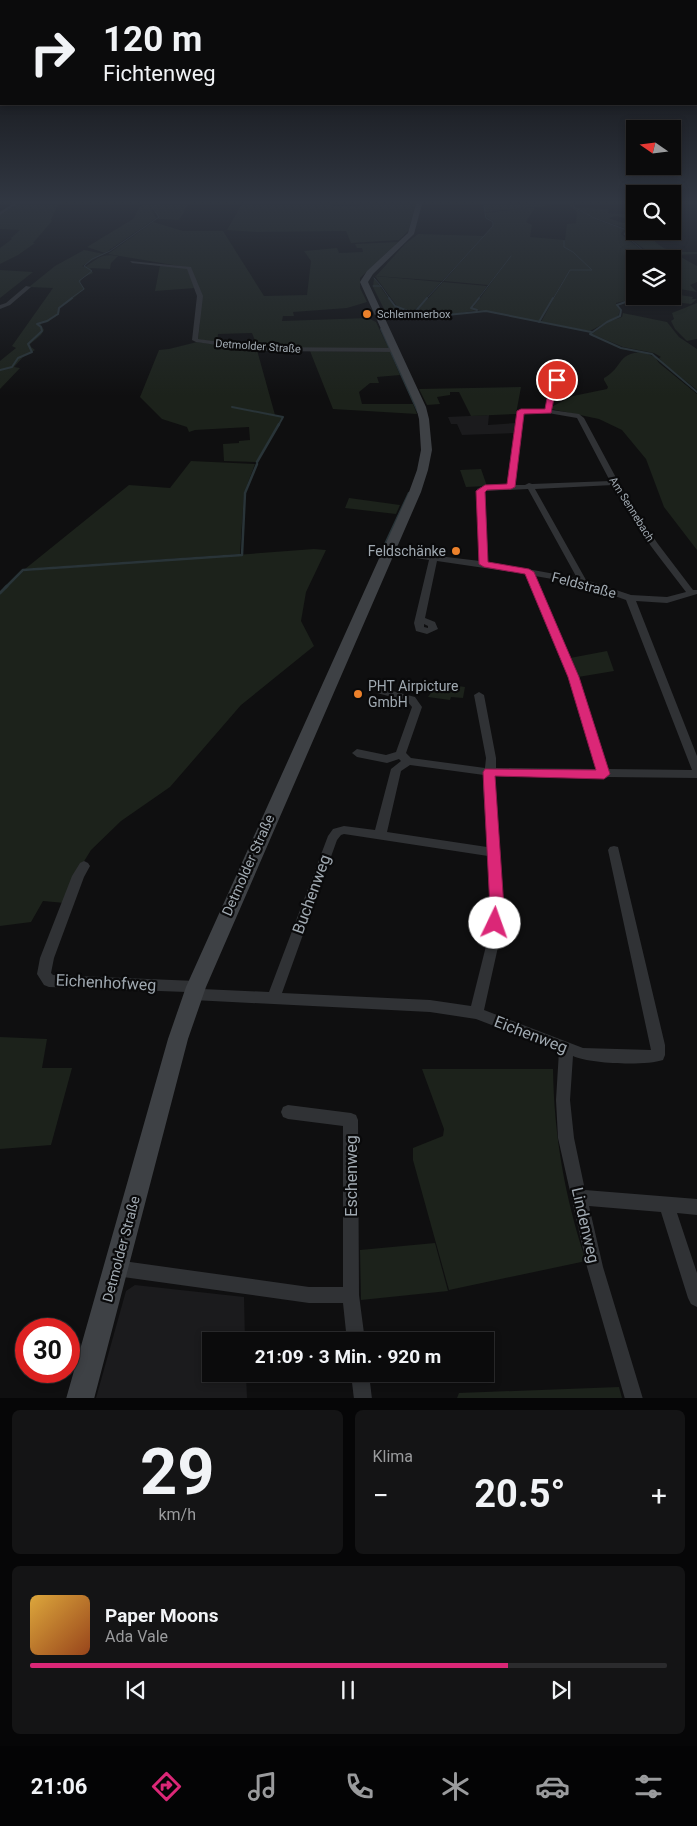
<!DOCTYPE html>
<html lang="de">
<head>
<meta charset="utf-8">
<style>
  :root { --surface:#0b0b0c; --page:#141415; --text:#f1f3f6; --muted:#9a9b9d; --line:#2b2b2d; --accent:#db2777 }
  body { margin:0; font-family:Roboto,sans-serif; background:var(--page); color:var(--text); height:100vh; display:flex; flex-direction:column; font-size:19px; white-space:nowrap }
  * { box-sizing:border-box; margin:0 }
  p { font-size:16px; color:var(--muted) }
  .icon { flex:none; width:28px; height:28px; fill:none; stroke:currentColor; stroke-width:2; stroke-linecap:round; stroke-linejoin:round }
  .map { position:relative; height:1398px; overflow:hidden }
  .side { display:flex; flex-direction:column; gap:12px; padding:12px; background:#060607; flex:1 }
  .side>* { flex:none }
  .banner { position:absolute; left:0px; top:0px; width:698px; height:105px; box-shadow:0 2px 8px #0003,0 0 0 1px var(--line); background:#0b0b0c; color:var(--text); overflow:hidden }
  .needle { width:32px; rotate:284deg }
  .fabs { position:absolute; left:626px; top:120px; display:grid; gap:10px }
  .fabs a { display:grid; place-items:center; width:55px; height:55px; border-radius:0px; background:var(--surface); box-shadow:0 2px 8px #0003,0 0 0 1px var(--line); font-size:25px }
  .speed { position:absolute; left:15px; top:1318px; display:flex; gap:10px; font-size:25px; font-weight:700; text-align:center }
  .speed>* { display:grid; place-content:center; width:65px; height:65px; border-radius:50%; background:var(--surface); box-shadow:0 2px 8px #0003,0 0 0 1px var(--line); line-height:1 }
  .speed .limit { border:8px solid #d22; background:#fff; color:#111 }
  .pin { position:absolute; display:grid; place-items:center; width:42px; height:42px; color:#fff; margin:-21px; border:2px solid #fff; border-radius:50%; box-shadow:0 1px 5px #0007 }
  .me { position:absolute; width:55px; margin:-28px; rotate:3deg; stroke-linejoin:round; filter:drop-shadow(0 0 4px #0008) }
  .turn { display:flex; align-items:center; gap:18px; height:105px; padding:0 20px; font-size:22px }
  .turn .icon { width:65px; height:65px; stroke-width:2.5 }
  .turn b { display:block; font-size:35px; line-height:42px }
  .big { font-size:38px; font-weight:700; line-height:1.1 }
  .side .tile { flex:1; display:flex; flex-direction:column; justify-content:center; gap:8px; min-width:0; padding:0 18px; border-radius:8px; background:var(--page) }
  .side .dial { align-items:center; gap:0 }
  .dial b { font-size:65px; line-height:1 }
  .song { display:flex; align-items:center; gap:15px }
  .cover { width:60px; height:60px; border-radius:8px; background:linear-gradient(135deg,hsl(40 70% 55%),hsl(20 70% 35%)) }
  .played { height:5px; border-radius:2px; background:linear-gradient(90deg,var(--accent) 75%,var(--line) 75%) }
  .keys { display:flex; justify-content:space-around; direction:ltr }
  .heat { display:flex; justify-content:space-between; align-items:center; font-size:28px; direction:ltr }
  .side .tiles { flex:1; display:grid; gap:12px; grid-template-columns:1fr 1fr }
  .tile:last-child { grid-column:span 2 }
  .trip { position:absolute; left:202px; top:1332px; width:292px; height:50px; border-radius:0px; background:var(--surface); box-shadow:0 2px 8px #0003,0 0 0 1px var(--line); font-weight:700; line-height:50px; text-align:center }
  .tabs { display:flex; height:80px; justify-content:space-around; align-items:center; background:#040405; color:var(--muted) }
  .tabs .icon { width:35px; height:35px }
  .tabs .selected { color:var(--accent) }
  .tabs b { font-size:22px; color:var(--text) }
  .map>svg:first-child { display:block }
  .built { fill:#1b1b1d }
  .green { fill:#1c221b }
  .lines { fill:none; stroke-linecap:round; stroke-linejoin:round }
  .stream-far3 { stroke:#293438; stroke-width:1 }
  .stream-far2 { stroke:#293438; stroke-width:2 }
  .stream-far1 { stroke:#293438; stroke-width:2.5 }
  .stream { stroke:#293438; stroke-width:3 }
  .minor { fill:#303235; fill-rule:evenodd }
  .secondary { fill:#3e4145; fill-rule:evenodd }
  .route { fill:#db2777; stroke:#8e194d }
  .poi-dot { fill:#ec812b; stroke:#0a0a0b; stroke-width:2 }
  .labels { text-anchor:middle; stroke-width:4.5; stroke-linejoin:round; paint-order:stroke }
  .far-poi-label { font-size:11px; fill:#a0a9b1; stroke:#0a0a0b; text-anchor:start }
  .far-street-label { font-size:11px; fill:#a0a9b1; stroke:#0a0a0b }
  .poi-label { font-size:14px; fill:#a0a9b1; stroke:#0a0a0b; text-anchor:end }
  .street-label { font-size:14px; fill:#a0a9b1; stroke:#0a0a0b }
  .near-street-label { font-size:16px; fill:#a0a9b1; stroke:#0a0a0b }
</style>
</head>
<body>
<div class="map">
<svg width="697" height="1399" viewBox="0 0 697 1399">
  <rect width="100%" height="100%" fill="#0f0f10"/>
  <g class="built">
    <polygon points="489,415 488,425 516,423 514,433 462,435 457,424 451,424 448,417"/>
    <polygon points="135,1285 244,1297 245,1341 211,1341 211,1374 246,1374 247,1398 96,1398 126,1291"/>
  </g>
  <g class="green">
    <polygon points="60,200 51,220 52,221 33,243 35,243 18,255 0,264 0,248 12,239 11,238 20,230 0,229 0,215 22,201"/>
    <polygon points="144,200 165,200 151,207 156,218 105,253 87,247 133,219"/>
    <polygon points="167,200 191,200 179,220 159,219 153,207"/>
    <polygon points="244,200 303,200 334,206 415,204 409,230 399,240 351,243 346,231 256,232 227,230"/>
    <polygon points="478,200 503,200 508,205 564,200 576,201 574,203 486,212 483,208 484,205"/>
    <polygon points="567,204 572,204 572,207 597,220 624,229 621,234 644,252 657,259 635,259 635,294 627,296 629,300 616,303 620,310 618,316 590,331 541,322 570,269 539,322 478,310 448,315 415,314 387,315 373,287 374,278 394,306 403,310 396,305 375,276 441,282 412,313 414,314 443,282 487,286 471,308 472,309 511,256 488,285 444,281 493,226 494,222 487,217 486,213 535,207 526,222 532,225 530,237 565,240 567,224 576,223 577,212"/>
    <path d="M576 208 609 209 608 213 635 215V218L630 220 617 216 608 218 623 223 635 220V231H647C660 253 675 252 697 252V254L677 255 697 266V282L690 285 697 292 680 289 673 291 672 259C652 259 641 246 625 234L628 229 595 218Z"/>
    <polygon points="153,222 183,231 223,231 264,296 307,295 311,261 304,251 337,248 339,253 363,252 362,248 357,248 355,244 398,242 360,278 360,288 367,302 347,308 293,312 294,316 283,316 282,321 368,318 376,322 389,349 258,348 252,333 218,334 217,343 198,339 200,322 198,315 202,298 191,268 108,254"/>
    <polygon points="418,234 484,236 442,281 376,276 405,244"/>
    <path d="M84 250 104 254 82 266 85 267C98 258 102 253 118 256L111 263 110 269 90 268 93 273 82 278 80 283 85 289C76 295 69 304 60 307L59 314 48 322 40 323 44 330 41 335 30 344 31 347 35 350 23 357 14 367 20 368 0 389V361L16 348 12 346 53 288 29 287 55 266Z"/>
    <polygon points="160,265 187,268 195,288 155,291"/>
    <polygon points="0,270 33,272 0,298"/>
    <polygon points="673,294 693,297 692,299 697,299 691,304 649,299 651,296 672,296"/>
    <polygon points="697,303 697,339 687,341 675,329 671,321 674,319 672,313"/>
    <polygon points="623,313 667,322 679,337 697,349 697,390 663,363 659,358 661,357 654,353 623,347 592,334 608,322 622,317"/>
    <polygon points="197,342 257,350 275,415 232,407 282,417 256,462 224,461 223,444 239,443 239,441 250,440 249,427 195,430 189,432 187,427 162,419 140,397 159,350 169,349"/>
    <polygon points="310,351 390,352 400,375 377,377 379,383 370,383 359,392 362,404 413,404 417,414 333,409"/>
    <path d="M643 352 655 357 659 363 697 394V550L664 507 646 459 622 430 599 419 551 409V407L573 396 607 389 608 387 604 380V378C624 367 616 353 643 352Z"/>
    <polygon points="521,387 516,414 471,416 459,392 450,392 450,395 437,397 440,404 427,405 419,389"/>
    <polygon points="191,461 255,464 244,493 240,554 25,569 129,485 170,488"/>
    <polygon points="481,469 487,486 466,487 460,470"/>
    <polygon points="349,498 400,505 396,514 345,508"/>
    <polygon points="314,549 326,550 306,592 301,621 314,646 241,705 170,787 121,821 91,850 75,876 65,903 43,901 31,922 0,926 0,594 24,571"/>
    <polygon points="607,651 614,671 578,677 570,658"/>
    <polygon points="438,683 465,687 463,698 451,697 450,700 428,697"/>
    <polygon points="0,1037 47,1039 42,1068 72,1068 51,1145 0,1149"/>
    <path d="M422 1069H553C554 1136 565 1198 586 1261L449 1290 413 1160V1148L443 1136 444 1129Z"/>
    <polygon points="435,1243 448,1291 361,1300 360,1250"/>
    <polygon points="619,1387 622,1398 457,1398 459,1393"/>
  </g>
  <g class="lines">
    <g class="stream-far3">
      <polyline points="478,200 484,205 485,212"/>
      <polyline points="576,200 578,201 573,205 574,207 594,218 627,230 624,234 645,252 659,259"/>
      <polyline points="374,278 381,286"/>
      <polyline points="443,281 493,226 493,222 486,218 485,213"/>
      <polyline points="373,286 381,286 390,299"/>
      <polyline points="70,299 84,289 79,281 92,271 84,266 92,259 110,251 159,217 152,207 167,200"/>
      <polyline points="426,299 442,282"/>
      <polyline points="478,299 511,256"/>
      <polyline points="553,299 570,270 592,270 573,252 564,247 564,241"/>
      <polyline points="631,299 629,296 635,295"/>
    </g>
    <g class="stream-far2">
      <polyline points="389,298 395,306 413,313"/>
      <polyline points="427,298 414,313 447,315 486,311 591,332"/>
      <polyline points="630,298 631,300 617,305 621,310 620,316 607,322 590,334 621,348 652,354 697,392"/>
      <polyline points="477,310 471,308 479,298"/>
      <polyline points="539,322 553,298"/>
      <polyline points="381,329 390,349"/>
      <polyline points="391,352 418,412"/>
      <polyline points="0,370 12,367 18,358 32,352 28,344 42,331 41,327 37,324 47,321 58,314 59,308 72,298"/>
      <polyline points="232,407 283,417 278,426"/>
    </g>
    <g class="stream-far1">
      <polyline points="257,462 279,424"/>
      <polyline points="381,553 409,493"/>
      <polyline points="5,588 23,570 242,555 245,493 257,464"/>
    </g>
    <polyline class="stream" points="0,593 7,586"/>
    <g class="minor">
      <polygon points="18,200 23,200 0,215 0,212"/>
      <polygon points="130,261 191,267 203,296 198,339 257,347 394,348 397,350 394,352 257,351 196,342 192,340 197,296 187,269 132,263"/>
      <polygon points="26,286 31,287 10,305 0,309 0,305 6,303"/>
      <path d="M557 378 567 382 556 386 552 410 579 414 584 418 629 502 658 544 693 590H697V594L667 603 636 601 697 756V778L608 777 604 779 600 777 495 776V786L503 908 500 938 484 1010 583 1048 651 1050 608 850 610 847 614 846 618 847 665 1045V1055L663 1060C645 1066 591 1064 573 1056L570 1100 574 1138 585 1190 697 1199V1215L677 1213 697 1273V1307L691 1304 688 1298 661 1212 589 1206 603 1267 643 1399H625L587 1267 558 1138 556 1100 559 1051 476 1019 430 1012 193 1000 188 998 187 992 49 987 44 985 37 974 40 958 72 876 80 863 84 861 88 863 90 866 84 877 54 958 51 973 53 975 196 981 201 983 202 989 269 992 328 836 333 829 344 826 375 830 391 769 401 761 399 759 387 763 357 757 352 753 357 749 386 755 396 752 412 707 407 701 377 693 376 691 377 689 381 688 415 697 422 707 406 753 411 758 485 768 486 758 474 695 479 692 484 695 496 758V768L597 769 569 677 526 574 437 561 425 618 435 622 438 629 427 634 416 631 414 623 429 560 388 554 384 552 388 550 480 561 477 489 481 487 507 486 518 411 521 409H545L551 382ZM524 413H548L577 418 610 481 532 484 529 483 525 485H515ZM613 485C632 524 660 558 686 592L667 597 631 595 586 580 535 489ZM528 489 577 578 488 562 485 491ZM535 576 581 584 626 600 692 770 608 769 579 677ZM424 624 428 626V628L424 627ZM410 765 484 775 483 786 487 847 387 832 401 771ZM344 834 488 856 491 908 488 938 471 1006 430 1000 282 993 337 840 341 835Z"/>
      <polygon points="288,1105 351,1113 356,1115 358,1120 359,1295 365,1341 347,1341 343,1303 309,1303 116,1276 110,1274 108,1268 110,1262 116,1260 309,1287 343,1287 343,1126 288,1119 283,1117 281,1112 283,1107"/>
      <polygon points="351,1374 369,1374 372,1399 354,1399"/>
    </g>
    <polygon class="secondary" points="417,200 423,200 414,234 373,274 368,282 426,407 429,419 432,450 428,470 421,492 206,987 188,1039 94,1399 66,1399 168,1039 186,987 409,492 417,470 421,450 419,419 416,407 360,282 367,271 408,233"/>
  </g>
  <linearGradient id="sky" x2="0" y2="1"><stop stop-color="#080809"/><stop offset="0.51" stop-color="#313742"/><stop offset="1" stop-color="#313742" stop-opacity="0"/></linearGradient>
  <rect width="697" height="396" fill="url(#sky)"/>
  <polygon class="route" points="555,378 561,380 557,383 551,413 524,414 515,487 511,489 487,490 485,492 488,562 529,569 534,572 579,677 610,774 604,779 495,776 504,908 500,927 495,929 490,927 488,923 490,908 483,772 485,769 596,770 568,677 525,574 484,567 479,564 476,491 485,485 507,484 517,411 521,409 545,409 550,382"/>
  <g class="poi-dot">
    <circle cx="367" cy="314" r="5"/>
    <circle cx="456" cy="551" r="5"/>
    <circle cx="358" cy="694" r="5"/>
  </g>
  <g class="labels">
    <g class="far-poi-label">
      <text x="377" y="318">Schlemmerbox</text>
    </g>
    <g class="far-street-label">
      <text transform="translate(258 346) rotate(4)" y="4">Detmolder Straße</text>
      <text transform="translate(632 509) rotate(58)" y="4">Am Sennebach</text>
    </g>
    <g class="poi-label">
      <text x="446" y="556">Feldschänke</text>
      <text x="368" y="691" text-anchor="start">PHT Airpicture<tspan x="368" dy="16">GmbH</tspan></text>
    </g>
    <g class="street-label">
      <text transform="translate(584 585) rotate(15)" y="5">Feldstraße</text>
      <text transform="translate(248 865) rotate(-66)" y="5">Detmolder Straße</text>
      <text transform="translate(121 1249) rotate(-75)" y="5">Detmolder Straße</text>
    </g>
    <g class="near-street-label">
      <text transform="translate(311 894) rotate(-70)" y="6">Buchenweg</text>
      <text transform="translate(106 982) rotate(3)" y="6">Eichenhofweg</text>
      <text transform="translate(531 1034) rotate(21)" y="6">Eichenweg</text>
      <text transform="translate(351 1176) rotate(-90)" y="6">Eschenweg</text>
      <text transform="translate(586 1225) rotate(77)" y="6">Lindenweg</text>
    </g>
  </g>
</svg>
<div class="fabs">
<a><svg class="needle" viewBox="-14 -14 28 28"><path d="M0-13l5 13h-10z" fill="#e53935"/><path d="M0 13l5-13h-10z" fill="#9a9b9d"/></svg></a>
<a><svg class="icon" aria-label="search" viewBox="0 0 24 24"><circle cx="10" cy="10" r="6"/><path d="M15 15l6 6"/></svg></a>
<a><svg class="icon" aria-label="layers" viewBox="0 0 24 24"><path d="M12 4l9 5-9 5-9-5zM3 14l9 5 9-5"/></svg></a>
</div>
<div class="speed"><div class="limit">30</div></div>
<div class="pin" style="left:557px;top:380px;background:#d93025"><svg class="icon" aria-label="arrive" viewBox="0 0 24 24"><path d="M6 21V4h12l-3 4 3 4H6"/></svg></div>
<svg class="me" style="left:495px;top:923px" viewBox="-20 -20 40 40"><circle r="19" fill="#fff"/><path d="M0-13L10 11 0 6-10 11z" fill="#db2777"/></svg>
<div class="trip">21:09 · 3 Min. · 920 m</div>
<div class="banner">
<div class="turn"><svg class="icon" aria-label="right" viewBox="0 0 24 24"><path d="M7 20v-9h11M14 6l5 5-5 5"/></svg><div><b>120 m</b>Fichtenweg</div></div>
</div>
</div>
<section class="side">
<div class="tiles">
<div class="tile dial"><b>29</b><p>km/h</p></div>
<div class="tile"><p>Klima</p>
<div class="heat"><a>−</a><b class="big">20.5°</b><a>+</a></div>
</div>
<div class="tile">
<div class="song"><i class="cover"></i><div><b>Paper Moons</b><p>Ada Vale</p></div></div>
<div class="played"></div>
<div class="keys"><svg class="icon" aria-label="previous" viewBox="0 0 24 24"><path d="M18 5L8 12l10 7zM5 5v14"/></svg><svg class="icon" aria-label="pause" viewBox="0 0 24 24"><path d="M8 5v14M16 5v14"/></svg><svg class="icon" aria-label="next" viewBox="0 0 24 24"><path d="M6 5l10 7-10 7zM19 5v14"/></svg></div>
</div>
</div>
</section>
<nav class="tabs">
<b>21:06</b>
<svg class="icon selected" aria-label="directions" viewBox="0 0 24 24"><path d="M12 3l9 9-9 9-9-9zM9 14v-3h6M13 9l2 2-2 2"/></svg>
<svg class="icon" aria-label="music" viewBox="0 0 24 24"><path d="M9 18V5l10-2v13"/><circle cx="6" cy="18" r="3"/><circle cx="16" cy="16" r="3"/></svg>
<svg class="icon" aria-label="phone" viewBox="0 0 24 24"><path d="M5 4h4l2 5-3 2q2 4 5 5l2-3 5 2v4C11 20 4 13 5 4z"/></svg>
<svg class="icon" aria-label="climate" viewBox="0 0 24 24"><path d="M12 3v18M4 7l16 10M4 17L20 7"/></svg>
<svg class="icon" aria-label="car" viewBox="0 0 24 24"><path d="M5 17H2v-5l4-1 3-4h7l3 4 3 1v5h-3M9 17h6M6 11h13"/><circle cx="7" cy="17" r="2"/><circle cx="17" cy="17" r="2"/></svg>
<svg class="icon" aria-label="filters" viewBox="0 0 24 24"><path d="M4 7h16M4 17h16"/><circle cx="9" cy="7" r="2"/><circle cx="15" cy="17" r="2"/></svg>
</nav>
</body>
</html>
